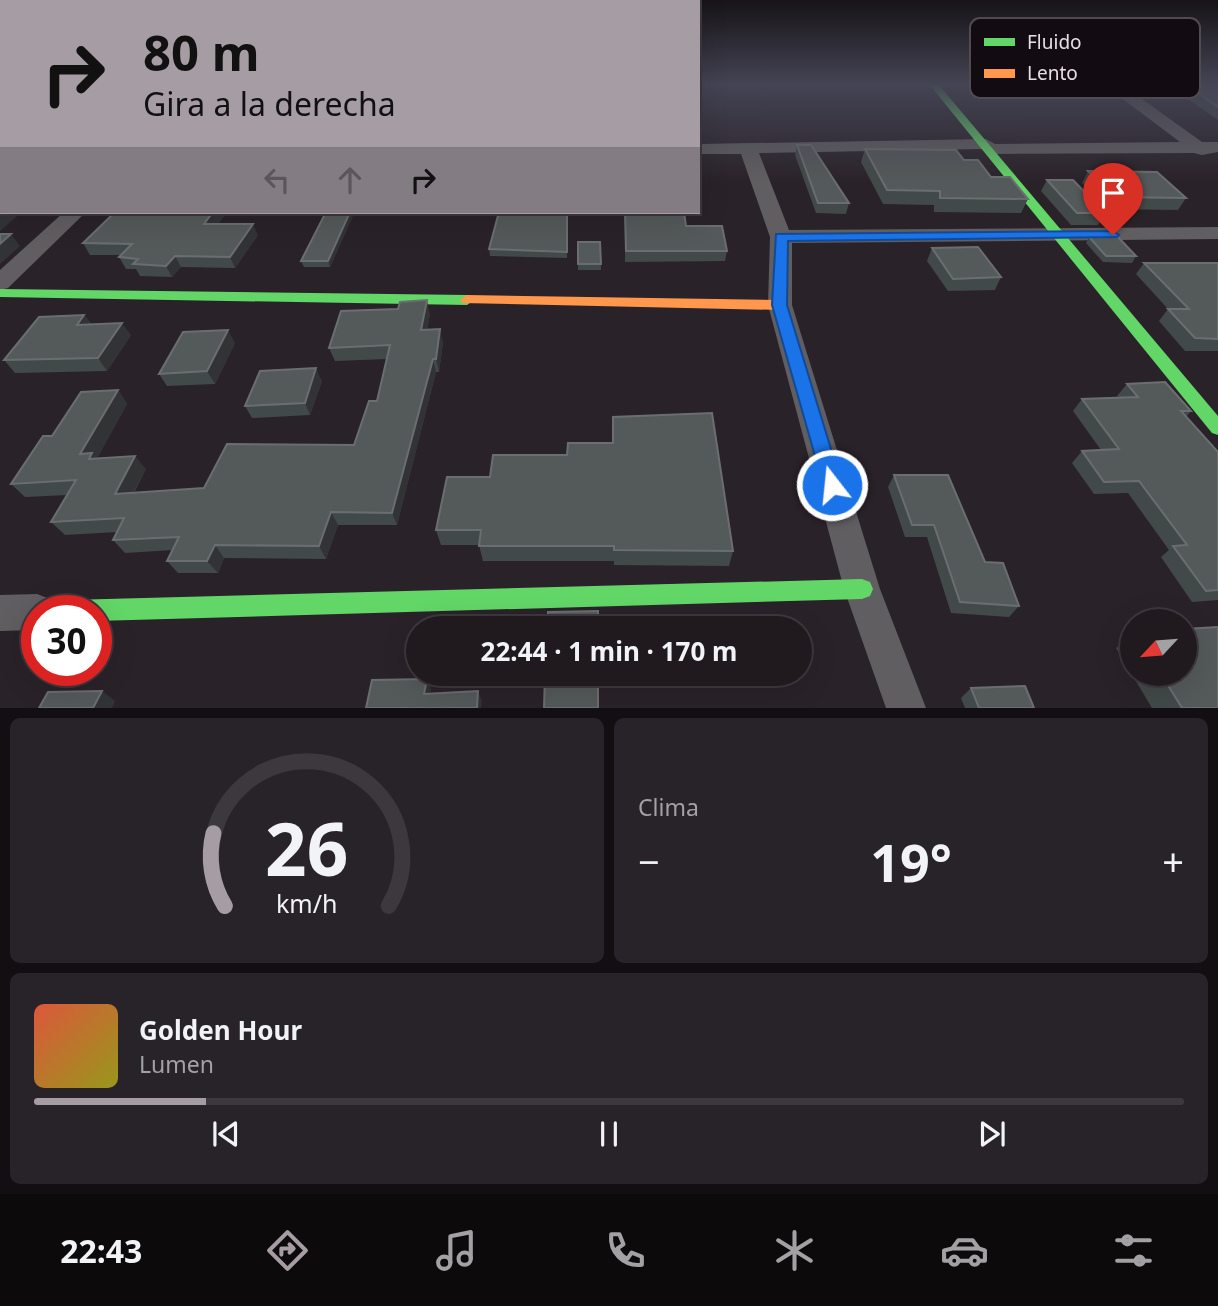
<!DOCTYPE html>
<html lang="es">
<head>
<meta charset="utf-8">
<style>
  :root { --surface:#201a1f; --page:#282328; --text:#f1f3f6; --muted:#a2a1a4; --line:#3d383d; --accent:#a69ca4 }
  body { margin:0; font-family:"Noto Sans",sans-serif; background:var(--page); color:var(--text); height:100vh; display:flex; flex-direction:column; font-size:26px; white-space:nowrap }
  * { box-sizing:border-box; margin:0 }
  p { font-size:23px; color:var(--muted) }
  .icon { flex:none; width:38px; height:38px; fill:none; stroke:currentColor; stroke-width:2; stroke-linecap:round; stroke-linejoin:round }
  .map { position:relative; height:708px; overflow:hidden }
  .drawer { display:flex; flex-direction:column; gap:10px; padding:10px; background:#120e11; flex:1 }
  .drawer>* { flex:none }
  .hud { position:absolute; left:0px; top:0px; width:700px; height:214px; box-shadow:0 7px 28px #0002,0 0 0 2px var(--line); background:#a69ca4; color:#111; overflow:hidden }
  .needle { width:46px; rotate:244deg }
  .controls { position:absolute; left:1120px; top:609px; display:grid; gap:14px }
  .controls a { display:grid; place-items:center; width:77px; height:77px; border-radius:50%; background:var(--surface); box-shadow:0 7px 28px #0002,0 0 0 2px var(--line); font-size:35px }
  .speed { position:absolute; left:21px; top:595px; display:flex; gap:14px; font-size:35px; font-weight:700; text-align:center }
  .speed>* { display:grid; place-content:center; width:91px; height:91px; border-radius:50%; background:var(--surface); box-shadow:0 7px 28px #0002,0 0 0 2px var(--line); line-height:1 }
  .speed .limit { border:10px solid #d22; background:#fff; color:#111 }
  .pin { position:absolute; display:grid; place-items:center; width:60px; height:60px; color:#fff; margin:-72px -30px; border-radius:50% 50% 50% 0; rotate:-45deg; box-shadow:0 0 7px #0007 }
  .pin .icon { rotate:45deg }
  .me { position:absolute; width:77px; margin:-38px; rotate:344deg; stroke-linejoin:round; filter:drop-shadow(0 0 5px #0008) }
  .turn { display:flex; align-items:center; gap:24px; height:147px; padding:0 28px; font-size:32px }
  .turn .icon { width:91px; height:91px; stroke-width:2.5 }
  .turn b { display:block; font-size:49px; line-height:60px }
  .lanes { display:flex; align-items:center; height:66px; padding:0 28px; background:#0003; justify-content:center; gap:35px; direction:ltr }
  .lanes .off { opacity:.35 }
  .big { font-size:52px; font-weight:700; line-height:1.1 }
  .drawer .widget { flex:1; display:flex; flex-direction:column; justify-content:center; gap:10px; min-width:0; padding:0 24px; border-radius:10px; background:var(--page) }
  .drawer .dial { align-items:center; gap:0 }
  .dial svg { height:182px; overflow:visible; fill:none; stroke:var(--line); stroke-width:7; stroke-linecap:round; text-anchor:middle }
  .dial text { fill:var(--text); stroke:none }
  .song { display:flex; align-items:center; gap:21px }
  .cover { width:84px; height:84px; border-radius:10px; background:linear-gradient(135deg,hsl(10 70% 55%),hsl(60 70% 35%)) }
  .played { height:7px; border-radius:4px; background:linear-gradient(90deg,var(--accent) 15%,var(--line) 15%) }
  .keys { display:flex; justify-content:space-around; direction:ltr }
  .heat { display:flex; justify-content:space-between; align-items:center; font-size:38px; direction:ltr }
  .drawer .tiles { flex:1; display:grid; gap:10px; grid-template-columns:1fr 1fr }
  .widget:last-child { grid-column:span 2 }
  .trip { position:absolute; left:406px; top:616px; width:406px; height:70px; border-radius:35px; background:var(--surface); box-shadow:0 7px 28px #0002,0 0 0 2px var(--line); font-weight:700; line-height:70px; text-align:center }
  .dock { display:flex; height:112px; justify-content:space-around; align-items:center; background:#0d0a0c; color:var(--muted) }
  .dock .icon { width:49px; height:49px }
  .dock .current { color:var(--accent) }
  .dock b { font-size:32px; color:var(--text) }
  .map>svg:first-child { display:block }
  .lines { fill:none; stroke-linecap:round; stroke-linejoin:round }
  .street { fill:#605e60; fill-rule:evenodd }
  .fast { fill:#63d668; fill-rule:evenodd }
  .slow { fill:#ff974d; fill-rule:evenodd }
  .wall { fill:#424949 }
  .shaded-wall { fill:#313335 }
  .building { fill:#54595a; stroke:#6b6e70; stroke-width:2 }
  .route { fill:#1a73e8; stroke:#114b97; stroke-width:2 }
  .key { fill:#120b11; stroke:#524a51; stroke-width:2 }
  .key-label { font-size:19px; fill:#e8dee7 }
</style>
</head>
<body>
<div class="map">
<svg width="1218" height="708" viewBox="0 0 1218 708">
  <rect width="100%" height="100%" fill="#2a2229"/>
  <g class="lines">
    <g class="street">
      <polygon points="1103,84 1121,84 1202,142 1218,142 1218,152 1202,155 1194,153 990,154 981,149 759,153 789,230 1218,227 1218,239 792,243 792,305 880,589 926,708 886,708 844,589 768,305 770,237 741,154 698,154 698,144 986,139 995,144 1180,142"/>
      <rect x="0" y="145" width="2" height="10"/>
      <polygon points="64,212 86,212 8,288 0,290 0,270"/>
      <polygon points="37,594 50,599 55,611 37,611 37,630 0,631 0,595"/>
    </g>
    <g class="fast">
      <polygon points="929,84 938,84 1218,416 1218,435 1212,433"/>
      <polygon points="0,289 467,295 474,300 467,305 0,297"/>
      <polygon points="862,579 870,582 873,589 870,596 862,599 96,621 96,611 58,611 61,603 69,600"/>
    </g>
    <polygon class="slow" points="467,295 780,300 787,305 780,310 462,303 460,300"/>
  </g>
  <g class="wall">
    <polygon points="1182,84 1218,84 1218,120 1178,92"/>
    <polygon points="797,145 849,203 846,214 816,213 795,155"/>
    <polygon points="865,149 964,160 1028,199 1021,213 934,212 934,205 883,204 861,162"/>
    <polygon points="1088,171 1186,198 1178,210 1107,209 1082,183"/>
    <polygon points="1047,180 1105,213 1098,225 1071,225 1041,191"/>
    <polygon points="115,212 227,212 218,224 258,235 235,268 181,267 172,277 140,276 136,269 126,269 119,257 121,255 90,255 83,243"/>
    <polygon points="286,212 353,212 354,213 330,267 304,267 301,261 324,216 287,215"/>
    <polygon points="568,212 567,258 490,256 489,249"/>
    <polygon points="625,212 654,213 654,212 684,212 686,226 727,251 725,261 625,262"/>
    <polygon points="1089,237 1136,256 1132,263 1103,262 1086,243"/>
    <polygon points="578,242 600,242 601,270 578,270"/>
    <polygon points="932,248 1001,277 995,290 948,291 927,261"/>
    <polygon points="1144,263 1218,263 1218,351 1185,351 1159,321 1168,309 1136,274"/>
    <polygon points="430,314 427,330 443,342 439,372 436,372 397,525 338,525 326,559 224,558 218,573 178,573 167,561 173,550 125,553 113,540 117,532 65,535 51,522 68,495 25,497 11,484 52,436 118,390 127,404 97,458 146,469 134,493 204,488 354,445 377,401 387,359 335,361 329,348"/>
    <polygon points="84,315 91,324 131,335 107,371 15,373 4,360"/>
    <polygon points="235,343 215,384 167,386 159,374"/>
    <polygon points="322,381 310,415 252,418 245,406"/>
    <polygon points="1127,384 1191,411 1186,417 1218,452 1218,600 1192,602 1161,557 1169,550 1128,493 1094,494 1072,463 1082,451 1101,450 1073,411 1082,399 1119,397 1117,396"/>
    <polygon points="894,475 985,562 1019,606 1009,617 951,613 927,537 905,537 888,487"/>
    <polygon points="447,477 733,551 729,566 614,565 614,561 483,561 479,545 441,545 436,530"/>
    <polygon points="1132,635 1132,674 1185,674 1218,708 1152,708 1116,648"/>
    <polygon points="971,688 1034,708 965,708 961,698"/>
  </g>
  <g class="shaded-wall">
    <polygon points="2,170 2,212 22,212 0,231 0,171"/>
    <polygon points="213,212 227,212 209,235 204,224"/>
    <polygon points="350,212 353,212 354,213 330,267 328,261"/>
    <polygon points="253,224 258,235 235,268 230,257"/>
    <polygon points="11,234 20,246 0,264 0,244"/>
    <polygon points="175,256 181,267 172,277 166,266"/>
    <polygon points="427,300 430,314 425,343 421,330"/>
    <polygon points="84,315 93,328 77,325"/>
    <polygon points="122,323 131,335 107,371 98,358"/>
    <polygon points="440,329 443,342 439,372 436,359"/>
    <polygon points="228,330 235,343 215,384 207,371"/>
    <polygon points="433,359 436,372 397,525 392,513"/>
    <polygon points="316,368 322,381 310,415 305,403"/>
    <polygon points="118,390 127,404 97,459 104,467 80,454"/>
    <polygon points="135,456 146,469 126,507 115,494"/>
    <polygon points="331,512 338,525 326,559 319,546"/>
    <polygon points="215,545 224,558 218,573 207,561"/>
    <polygon points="427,679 431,689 429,704 424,694"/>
    <polygon points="102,691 115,701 112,708 93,708"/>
    <polygon points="478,691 482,701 481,708 477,708"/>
  </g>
  <g class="building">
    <polygon points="1185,84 1218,84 1218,107"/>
    <polygon points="797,145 811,145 849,203 818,203"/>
    <polygon points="865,149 956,150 964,160 978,160 991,177 1010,177 1028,199 940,198 940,191 887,190"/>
    <polygon points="0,150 2,150 2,170 0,171"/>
    <polygon points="1088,171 1157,172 1186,198 1114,197"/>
    <polygon points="1047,180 1073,180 1105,213 1077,213"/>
    <polygon points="0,194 2,194 2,204 0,205"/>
    <polygon points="115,212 213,212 204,224 253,224 230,257 175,256 166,266 133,264 138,259 119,257 132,244 83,243"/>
    <polygon points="326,212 350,212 328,261 301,261"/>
    <polygon points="499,212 567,212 567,252 489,249"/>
    <polygon points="625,212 646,212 646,213 655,213 655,212 684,212 686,226 722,226 727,251 626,251"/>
    <polygon points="0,234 11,234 0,244"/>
    <polygon points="1117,236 1136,256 1106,256 1089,237"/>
    <polygon points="578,242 600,242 601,264 578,264"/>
    <polygon points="978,247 1001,277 953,279 932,248"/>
    <polygon points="1144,263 1218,263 1218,339 1195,338 1168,309 1189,309"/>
    <polygon points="427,300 421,330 440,329 436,359 433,359 392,513 331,512 319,546 215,545 207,561 167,561 179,537 113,540 124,518 51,522 76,480 11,484 43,436 52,436 81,392 118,390 80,454 92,453 89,459 135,456 115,494 204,488 227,444 354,445 369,401 377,401 390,345 329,348 341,311 398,309 400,302"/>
    <polygon points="84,315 77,325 122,323 98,358 4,360 39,317"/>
    <polygon points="228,330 207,371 159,374 183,332"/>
    <polygon points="316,368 305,403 245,406 260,371"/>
    <polygon points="1165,382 1191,411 1181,411 1218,452 1218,590 1206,591 1173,546 1187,545 1139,481 1104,482 1082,451 1119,449 1082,399 1138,397 1127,384"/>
    <polygon points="712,413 733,551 614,550 614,546 479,546 481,530 436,530 447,477 490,477 493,455 567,455 568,443 613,443 613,417"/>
    <polygon points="894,475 948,475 985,562 1003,563 1019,606 960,602 934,525 912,525"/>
    <polygon points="598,611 598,628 547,628 548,612"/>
    <polygon points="1218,627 1218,708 1182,708 1161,674 1185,674 1185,629"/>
    <polygon points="545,674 598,674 598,708 544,708"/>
    <polygon points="427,679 424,694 478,691 477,708 366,708 372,680"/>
    <polygon points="1025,686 1034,708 979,708 971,688"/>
    <polygon points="102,691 93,708 39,708 48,692"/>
  </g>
  <linearGradient id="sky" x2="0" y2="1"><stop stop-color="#171317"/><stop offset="0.46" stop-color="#444454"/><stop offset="1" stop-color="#444454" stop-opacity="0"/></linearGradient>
  <rect width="1218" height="183" fill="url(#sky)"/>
  <polygon class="route" points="1113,231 1119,235 1117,237 788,241 787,305 842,485 839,491 825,491 772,305 776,234"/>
  <rect x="970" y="18" width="230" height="80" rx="10" class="key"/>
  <rect x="984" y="38" width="31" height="8" fill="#63d668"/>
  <rect x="984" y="69" width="31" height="9" fill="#ff974d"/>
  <g class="key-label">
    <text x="1027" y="49">Fluido</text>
    <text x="1027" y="80">Lento</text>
  </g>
</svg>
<div class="controls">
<a><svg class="needle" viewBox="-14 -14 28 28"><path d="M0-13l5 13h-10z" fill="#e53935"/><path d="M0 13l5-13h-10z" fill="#a2a1a4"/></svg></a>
</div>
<div class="speed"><div class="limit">30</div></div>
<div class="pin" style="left:1113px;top:235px;background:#d93025"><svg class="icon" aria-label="arrive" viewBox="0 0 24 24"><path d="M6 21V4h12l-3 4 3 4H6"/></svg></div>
<svg class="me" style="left:832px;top:485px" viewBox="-20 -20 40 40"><circle r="17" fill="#1a73e8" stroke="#fff" stroke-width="3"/><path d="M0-11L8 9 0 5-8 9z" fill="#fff"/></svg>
<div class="trip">22:44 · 1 min · 170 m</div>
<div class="hud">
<div class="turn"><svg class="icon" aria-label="right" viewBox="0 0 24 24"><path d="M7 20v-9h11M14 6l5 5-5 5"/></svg><div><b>80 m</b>Gira a la derecha</div></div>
<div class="lanes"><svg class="icon off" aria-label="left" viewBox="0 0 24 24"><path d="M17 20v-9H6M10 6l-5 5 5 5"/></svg><svg class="icon off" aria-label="ahead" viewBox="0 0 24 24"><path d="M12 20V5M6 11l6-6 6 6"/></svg><svg class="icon" aria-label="right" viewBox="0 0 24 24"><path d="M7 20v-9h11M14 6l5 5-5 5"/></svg></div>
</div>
</div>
<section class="drawer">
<div class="tiles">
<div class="widget dial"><svg viewBox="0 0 100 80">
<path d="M14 69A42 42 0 1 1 86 69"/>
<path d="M14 69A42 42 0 0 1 9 37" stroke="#a69ca4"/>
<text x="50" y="56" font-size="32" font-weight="700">26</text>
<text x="50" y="72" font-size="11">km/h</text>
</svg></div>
<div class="widget"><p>Clima</p>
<div class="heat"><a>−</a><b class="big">19°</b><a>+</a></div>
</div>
<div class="widget">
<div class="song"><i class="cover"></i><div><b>Golden Hour</b><p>Lumen</p></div></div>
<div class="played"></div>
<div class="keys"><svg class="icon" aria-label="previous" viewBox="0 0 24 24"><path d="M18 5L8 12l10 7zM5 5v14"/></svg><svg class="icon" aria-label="pause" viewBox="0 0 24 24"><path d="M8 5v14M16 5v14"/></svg><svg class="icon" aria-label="next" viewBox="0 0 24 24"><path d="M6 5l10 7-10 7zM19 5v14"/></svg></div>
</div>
</div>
</section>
<nav class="dock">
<b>22:43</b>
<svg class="icon current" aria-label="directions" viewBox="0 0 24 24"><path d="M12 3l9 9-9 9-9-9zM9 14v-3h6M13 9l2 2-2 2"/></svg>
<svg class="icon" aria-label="music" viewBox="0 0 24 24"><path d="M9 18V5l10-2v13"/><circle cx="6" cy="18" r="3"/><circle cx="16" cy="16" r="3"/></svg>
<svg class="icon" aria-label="phone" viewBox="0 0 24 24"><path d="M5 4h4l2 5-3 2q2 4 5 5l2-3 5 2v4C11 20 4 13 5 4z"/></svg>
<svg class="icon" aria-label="climate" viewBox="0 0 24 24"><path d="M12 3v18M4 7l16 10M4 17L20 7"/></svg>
<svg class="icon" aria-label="car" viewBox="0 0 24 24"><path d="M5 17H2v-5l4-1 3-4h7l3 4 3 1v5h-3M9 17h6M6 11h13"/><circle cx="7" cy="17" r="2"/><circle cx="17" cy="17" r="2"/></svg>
<svg class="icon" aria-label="filters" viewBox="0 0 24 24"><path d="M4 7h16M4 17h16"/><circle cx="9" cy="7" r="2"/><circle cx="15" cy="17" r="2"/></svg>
</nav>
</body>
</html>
